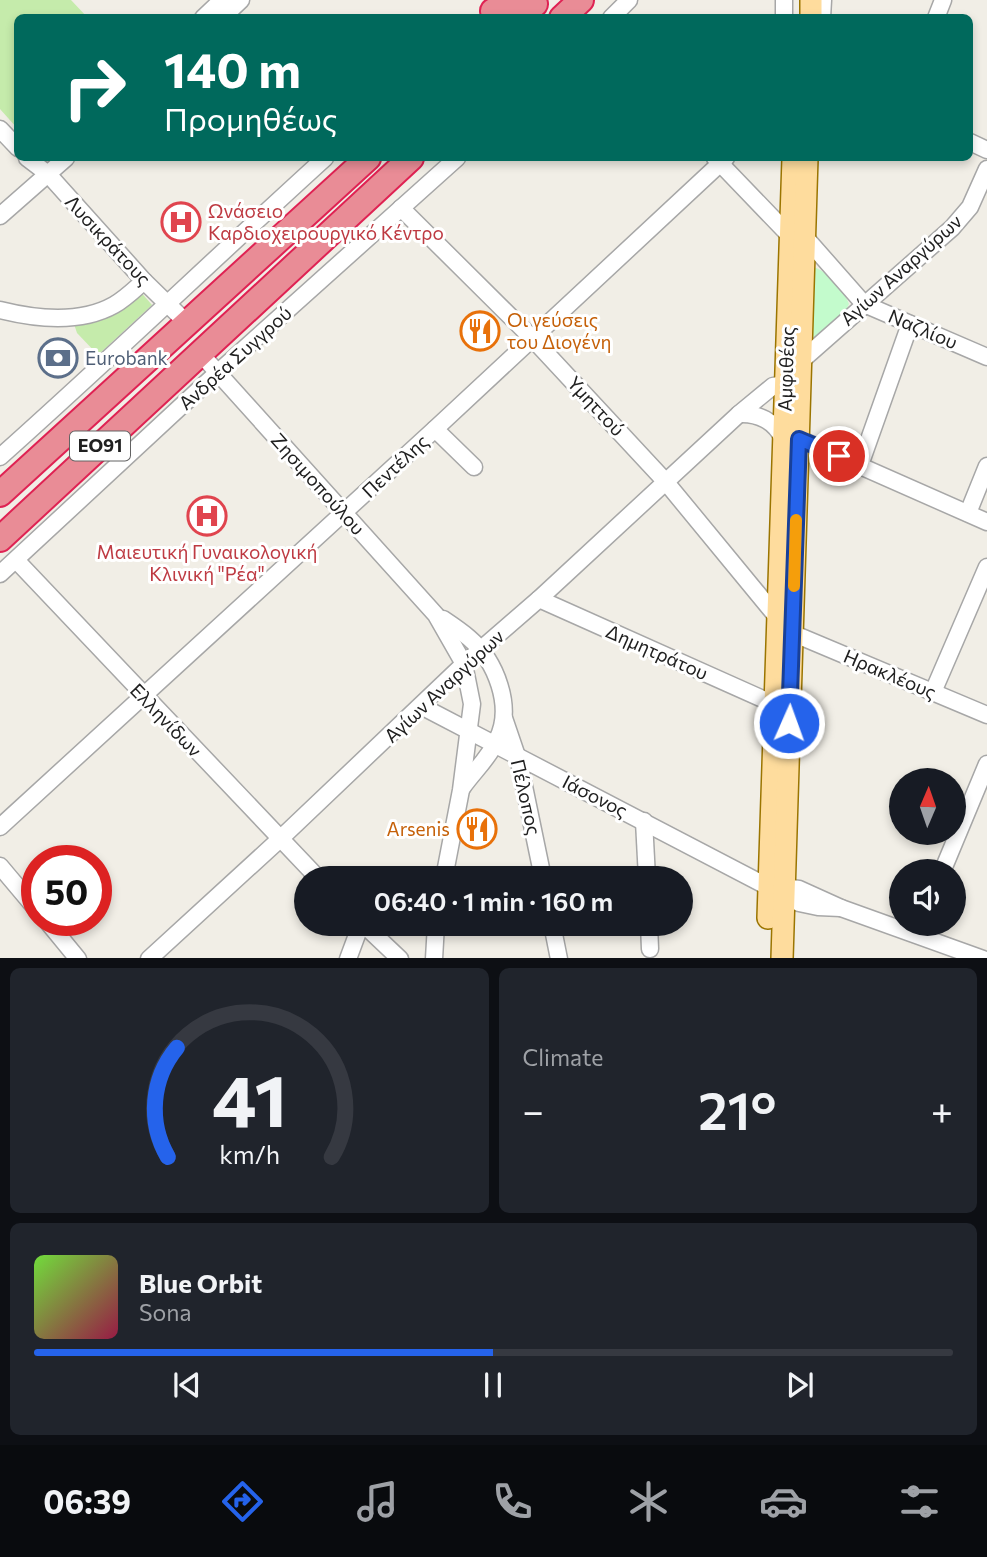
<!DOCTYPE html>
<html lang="en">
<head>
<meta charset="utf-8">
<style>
  :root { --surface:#171b24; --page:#20242c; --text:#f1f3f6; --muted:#9ea1a6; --line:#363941; --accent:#2563eb }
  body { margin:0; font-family:Commissioner,sans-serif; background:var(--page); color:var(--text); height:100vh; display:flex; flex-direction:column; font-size:26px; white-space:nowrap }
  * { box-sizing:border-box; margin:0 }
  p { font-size:23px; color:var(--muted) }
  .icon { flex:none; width:38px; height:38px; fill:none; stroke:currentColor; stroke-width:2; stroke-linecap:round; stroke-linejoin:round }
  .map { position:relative; height:958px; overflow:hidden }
  .details { display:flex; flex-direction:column; gap:10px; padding:10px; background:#0d0f14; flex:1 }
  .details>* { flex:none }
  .top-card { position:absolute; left:14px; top:14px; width:959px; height:147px; border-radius:10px; box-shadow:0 4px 10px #0003; background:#00695c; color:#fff; overflow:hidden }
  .needle { width:46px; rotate:2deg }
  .fabs { position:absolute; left:889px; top:768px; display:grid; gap:14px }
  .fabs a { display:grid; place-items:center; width:77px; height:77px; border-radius:50%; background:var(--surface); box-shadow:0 4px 10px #0003; font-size:35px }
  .speed { position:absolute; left:21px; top:845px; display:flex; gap:14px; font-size:35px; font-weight:700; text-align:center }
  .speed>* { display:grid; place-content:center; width:91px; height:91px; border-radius:50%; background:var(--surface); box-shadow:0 4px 10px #0003; line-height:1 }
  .speed .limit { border:10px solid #d22; background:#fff; color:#111 }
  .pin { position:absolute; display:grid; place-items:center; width:60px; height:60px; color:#fff; margin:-30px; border:4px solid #fff; border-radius:50%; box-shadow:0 2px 7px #0007 }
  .me { position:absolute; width:77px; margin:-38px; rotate:2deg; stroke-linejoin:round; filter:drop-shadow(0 0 5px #0008) }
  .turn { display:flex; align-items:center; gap:24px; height:147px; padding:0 35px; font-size:32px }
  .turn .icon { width:91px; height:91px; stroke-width:2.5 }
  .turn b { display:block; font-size:49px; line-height:60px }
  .big { font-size:52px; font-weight:600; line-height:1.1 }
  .details .widget { flex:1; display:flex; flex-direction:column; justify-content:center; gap:10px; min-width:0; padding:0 24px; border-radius:10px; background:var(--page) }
  .details .dial { align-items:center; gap:0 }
  .dial svg { height:182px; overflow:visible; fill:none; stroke:var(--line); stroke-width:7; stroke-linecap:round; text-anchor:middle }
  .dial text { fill:var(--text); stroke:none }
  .song { display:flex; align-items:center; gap:21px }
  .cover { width:84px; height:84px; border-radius:10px; background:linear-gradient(135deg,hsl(100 70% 55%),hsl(340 70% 35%)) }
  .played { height:7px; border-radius:4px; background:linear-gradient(90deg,var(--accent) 50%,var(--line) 50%) }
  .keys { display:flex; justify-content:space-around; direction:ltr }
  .heat { display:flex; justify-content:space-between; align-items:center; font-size:38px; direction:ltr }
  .details .tiles { flex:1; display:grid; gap:10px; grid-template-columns:1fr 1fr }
  .widget:last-child { grid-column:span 2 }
  .trip { position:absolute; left:294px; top:866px; width:399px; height:70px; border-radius:35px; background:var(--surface); box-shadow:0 4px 10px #0003; font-weight:600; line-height:70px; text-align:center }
  .tab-bar { display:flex; height:112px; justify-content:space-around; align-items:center; background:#090b0e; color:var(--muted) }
  .tab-bar .icon { width:49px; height:49px }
  .tab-bar .active { color:var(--accent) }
  .tab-bar b { font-size:32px; color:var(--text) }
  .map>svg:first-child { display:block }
  .grass { fill:#c5ebab }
  .park { fill:#c3fbcc }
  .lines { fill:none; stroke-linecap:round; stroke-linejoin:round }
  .minor-casing { stroke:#a7a7a7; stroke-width:19 }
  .major-casing { stroke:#9b7500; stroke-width:24 }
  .highway-casing { stroke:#df2253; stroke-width:28 }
  .minor { stroke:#fff; stroke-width:16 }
  .major { stroke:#fedc9d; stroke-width:21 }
  .highway { stroke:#e98c96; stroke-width:24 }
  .route-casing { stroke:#184099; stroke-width:18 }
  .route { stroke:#2563eb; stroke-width:12 }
  .slow { stroke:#f59e0b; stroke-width:12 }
  .labels { text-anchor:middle; stroke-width:6; stroke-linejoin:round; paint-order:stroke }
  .shield { fill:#fff; stroke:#636363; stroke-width:2 }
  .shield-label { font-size:18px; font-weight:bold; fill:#202020 }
  .health-label { font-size:19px; fill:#be3a42; stroke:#fff; text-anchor:start }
  .street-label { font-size:19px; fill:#202020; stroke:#fff }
  .food-label { font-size:19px; fill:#c56008; stroke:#fff; text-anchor:start }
  .service-label { font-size:19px; fill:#4e5e75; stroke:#fff; text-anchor:start }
</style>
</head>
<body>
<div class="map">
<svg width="987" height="959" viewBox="0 0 987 959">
  <rect width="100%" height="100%" fill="#f1eee6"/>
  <g class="grass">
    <polygon points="0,0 71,0 87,17 18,18 17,128 0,109"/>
    <polygon points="139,290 152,305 98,355 77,333 73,321"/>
  </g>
  <path class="park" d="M813 267C827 270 844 291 849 304L847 308 815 338 812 337Z"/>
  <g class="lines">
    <g class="minor-casing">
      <g id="minor">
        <polyline points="203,18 222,0"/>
        <polyline points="222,18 241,0"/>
        <polyline points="611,18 629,0"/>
        <polyline points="784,18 784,0"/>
        <polyline points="822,18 823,0"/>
        <polyline points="936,18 943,0"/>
        <polyline points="0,129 18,148"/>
        <polyline points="970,142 987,150"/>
        <polyline points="27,158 48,174 144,281 187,323"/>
        <polyline points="715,158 790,236"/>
        <polyline points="401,208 533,339 665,481 777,617"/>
        <polyline points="0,216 66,158"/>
        <polyline points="805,237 864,304 987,357"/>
        <path d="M0 310C36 319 80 324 114 305 125 299 135 289 144 281"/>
        <polyline points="200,353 436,615 464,664 472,704 461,790 444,878"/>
        <polyline points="801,361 952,228 970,207 987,169"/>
        <path d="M739 414C758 413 775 421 783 439"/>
        <polyline points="435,429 474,467"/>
        <polyline points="799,439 987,522"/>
        <path d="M0 457C110 359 216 257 325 158"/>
        <polyline points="860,465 910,324"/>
        <polyline points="968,513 987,466"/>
        <polyline points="16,560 318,878"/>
        <polyline points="0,574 205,384 457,158"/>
        <polyline points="539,599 774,704"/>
        <path d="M443 619C452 625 461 631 469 638 496 661 514 707 497 740 489 758 473 772 462 788"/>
        <polyline points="792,633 987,715"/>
        <polyline points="933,692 987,567"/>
        <polyline points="421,706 799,903 818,907 841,908"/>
        <polyline points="504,718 519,762 543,878"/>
        <polyline points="644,821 647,878"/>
        <polyline points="0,827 435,429 726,158"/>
        <polyline points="0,866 37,910"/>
        <polyline points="942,872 987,764"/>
        <polyline points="774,886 799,889 841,908 983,959"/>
        <polyline points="46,920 78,959"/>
        <polyline points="363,924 400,959"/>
        <polyline points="552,924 559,959"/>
        <polyline points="649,924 650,949"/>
        <polyline points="149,959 280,839 464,664 539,599 739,414 773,386 785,384"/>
        <polyline points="348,959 361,924"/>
        <polyline points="434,959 436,924"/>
      </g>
    </g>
    <g class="major-casing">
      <g id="major">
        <polyline points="811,18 811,0"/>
        <polyline points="768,918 793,158"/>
        <polyline points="782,959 807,158"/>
      </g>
    </g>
    <g class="highway-casing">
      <g id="highway">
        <polyline points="493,11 535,4"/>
        <polyline points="562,18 581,0"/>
        <polyline points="0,494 368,158"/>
        <polyline points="0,539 411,158"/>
      </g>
    </g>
    <use href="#minor" class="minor"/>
    <use href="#major" class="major"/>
    <use href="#highway" class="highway"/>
  </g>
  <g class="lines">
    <g class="route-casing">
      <polyline id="route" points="789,723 799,439 839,456"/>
    </g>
    <use href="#route" class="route"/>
    <polyline class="slow" points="794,586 796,520"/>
  </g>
  <defs>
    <g id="hospital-ring" transform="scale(2.0125)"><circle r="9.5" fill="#fff" stroke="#e0444e" stroke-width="1.5"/><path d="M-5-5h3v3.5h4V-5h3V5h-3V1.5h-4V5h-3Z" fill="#e0444e"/></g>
    <g id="restaurant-ring" transform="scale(2.0125)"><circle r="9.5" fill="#fff" stroke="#e8710a" stroke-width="1.5"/><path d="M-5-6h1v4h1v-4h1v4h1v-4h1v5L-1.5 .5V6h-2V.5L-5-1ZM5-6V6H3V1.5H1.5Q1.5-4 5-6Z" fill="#e8710a"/></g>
    <g id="bank-ring" transform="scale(2.0125)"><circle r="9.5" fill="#fff" stroke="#5c6f8a" stroke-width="1.5"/><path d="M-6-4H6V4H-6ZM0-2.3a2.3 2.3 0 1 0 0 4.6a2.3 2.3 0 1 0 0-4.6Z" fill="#5c6f8a"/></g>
  </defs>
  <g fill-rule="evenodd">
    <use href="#hospital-ring" x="181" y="222"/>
    <use href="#restaurant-ring" x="480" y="331"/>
    <use href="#bank-ring" x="58" y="358"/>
    <use href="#hospital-ring" x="207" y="516"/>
    <use href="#restaurant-ring" x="477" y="829"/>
  </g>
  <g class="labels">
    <rect class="shield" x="70" y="431.5" width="60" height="29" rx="5"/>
    <g class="shield-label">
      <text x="100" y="452">ΕΟ91</text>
    </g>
    <g class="health-label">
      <text x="208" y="218">Ωνάσειο<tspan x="208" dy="22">Καρδιοχειρουργικό Κέντρο</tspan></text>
      <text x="207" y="559" text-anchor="middle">Μαιευτική Γυναικολογική<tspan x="207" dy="22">Κλινική "Ρέα"</tspan></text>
    </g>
    <g class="street-label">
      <text transform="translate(108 240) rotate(47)" y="7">Λυσικράτους</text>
      <text transform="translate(901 270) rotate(-42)" y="7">Αγίων Αναργύρων</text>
      <text transform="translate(923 329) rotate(23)" y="7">Ναζλίου</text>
      <text transform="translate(235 358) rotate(-42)" y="7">Ανδρέα Συγγρού</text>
      <text transform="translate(786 369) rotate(-88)" y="7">Αμφιθέας</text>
      <text transform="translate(596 406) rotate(47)" y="7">Υμηττού</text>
      <text transform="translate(395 466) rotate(-43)" y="7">Πεντέλης</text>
      <text transform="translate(318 484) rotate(48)" y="7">Ζησιμοπούλου</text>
      <text transform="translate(657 652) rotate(24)" y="7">Δημητράτου</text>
      <text transform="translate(890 674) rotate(23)" y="7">Ηρακλέους</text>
      <text transform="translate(444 686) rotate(-43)" y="7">Αγίων Αναργύρων</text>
      <text transform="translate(166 720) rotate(46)" y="7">Ελληνίδων</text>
      <text transform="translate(595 796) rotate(27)" y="7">Ιάσονος</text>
      <text transform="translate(526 797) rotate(77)" y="7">Πέλοπος</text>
    </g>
    <g class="food-label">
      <text x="507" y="327">Οι γεύσεις<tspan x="507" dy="22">του Διογένη</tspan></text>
      <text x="450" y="836" text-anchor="end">Arsenis</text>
    </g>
    <g class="service-label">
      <text x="85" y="365">Eurobank</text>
    </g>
  </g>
</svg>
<div class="fabs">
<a><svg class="needle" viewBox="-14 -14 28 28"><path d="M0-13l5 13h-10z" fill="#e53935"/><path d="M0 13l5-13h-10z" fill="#9ea1a6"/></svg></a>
<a><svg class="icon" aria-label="sound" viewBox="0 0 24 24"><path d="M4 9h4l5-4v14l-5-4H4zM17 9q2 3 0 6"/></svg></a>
</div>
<div class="speed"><div class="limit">50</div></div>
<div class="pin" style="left:839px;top:456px;background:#d93025"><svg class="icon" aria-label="arrive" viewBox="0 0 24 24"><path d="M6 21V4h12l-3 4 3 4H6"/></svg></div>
<svg class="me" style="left:789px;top:723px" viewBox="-20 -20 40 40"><circle r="17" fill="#2563eb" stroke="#fff" stroke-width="3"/><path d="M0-11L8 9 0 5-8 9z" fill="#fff"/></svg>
<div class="trip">06:40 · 1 min · 160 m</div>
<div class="top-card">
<div class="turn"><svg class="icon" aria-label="right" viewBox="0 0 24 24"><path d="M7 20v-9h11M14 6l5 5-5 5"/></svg><div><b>140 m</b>Προμηθέως</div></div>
</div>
</div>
<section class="details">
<div class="tiles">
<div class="widget dial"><svg viewBox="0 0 100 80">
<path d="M14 69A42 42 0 1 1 86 69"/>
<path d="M14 69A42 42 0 0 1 18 21" stroke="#2563eb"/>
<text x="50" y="56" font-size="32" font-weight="700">41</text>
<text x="50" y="72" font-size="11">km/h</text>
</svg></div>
<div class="widget"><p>Climate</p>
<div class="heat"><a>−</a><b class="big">21°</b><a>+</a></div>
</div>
<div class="widget">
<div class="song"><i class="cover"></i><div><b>Blue Orbit</b><p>Sona</p></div></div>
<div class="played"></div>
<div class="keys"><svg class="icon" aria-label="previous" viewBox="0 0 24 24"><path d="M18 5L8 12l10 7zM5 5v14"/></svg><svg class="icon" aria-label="pause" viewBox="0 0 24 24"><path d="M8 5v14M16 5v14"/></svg><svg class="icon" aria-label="next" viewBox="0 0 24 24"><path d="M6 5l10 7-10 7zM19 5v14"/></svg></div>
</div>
</div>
</section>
<nav class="tab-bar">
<b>06:39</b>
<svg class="icon active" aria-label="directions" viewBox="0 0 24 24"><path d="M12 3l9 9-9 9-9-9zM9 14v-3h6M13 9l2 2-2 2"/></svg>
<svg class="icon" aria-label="music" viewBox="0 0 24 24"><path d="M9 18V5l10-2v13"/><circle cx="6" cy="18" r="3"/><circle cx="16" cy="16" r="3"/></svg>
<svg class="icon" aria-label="phone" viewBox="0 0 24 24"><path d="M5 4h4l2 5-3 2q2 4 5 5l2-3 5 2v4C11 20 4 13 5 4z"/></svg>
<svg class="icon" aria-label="climate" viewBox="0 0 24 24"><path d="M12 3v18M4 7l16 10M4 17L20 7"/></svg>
<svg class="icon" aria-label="car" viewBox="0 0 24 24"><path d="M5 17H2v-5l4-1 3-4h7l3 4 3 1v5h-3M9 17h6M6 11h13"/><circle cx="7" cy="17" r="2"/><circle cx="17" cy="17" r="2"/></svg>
<svg class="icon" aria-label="filters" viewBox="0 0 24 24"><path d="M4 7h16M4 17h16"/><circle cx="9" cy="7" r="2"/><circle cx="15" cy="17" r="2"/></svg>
</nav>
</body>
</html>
